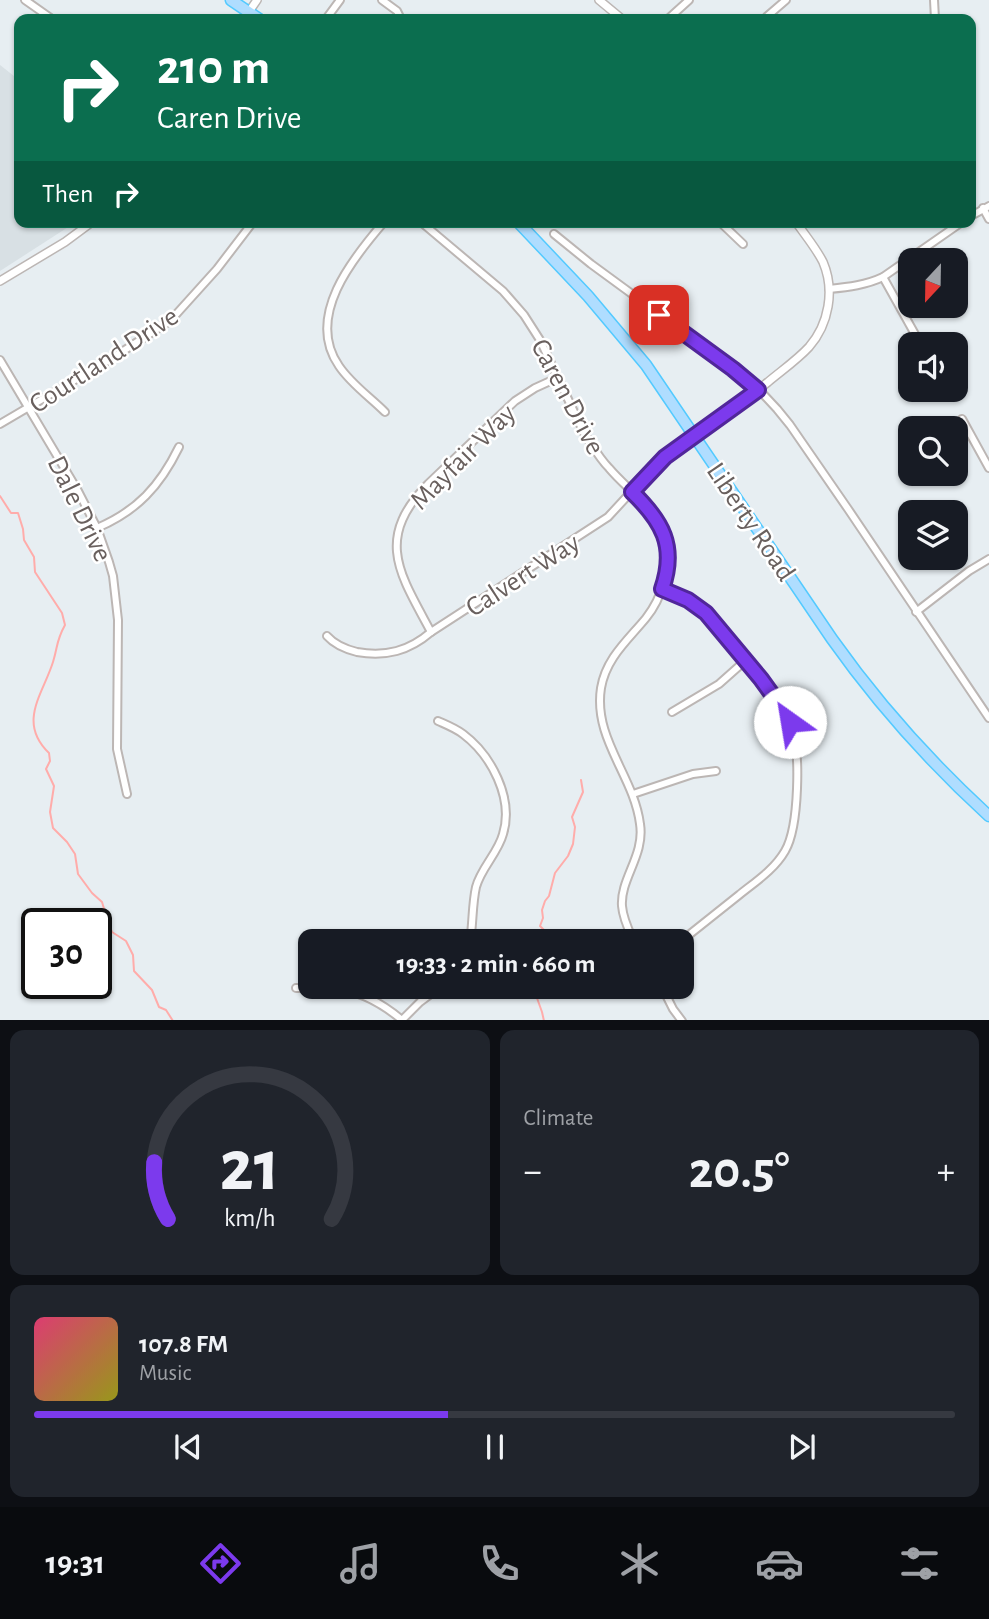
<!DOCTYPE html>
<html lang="en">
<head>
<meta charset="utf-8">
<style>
  :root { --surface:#171b24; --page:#20242c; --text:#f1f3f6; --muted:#9ea1a6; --line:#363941; --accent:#7c3aed }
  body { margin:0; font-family:"Alegreya Sans",sans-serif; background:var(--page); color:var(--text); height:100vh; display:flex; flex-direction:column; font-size:26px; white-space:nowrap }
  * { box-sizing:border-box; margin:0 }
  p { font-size:23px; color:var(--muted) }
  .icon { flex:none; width:38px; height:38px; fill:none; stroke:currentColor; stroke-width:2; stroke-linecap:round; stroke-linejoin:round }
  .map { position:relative; height:1020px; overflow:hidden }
  .details { display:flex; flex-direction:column; gap:10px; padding:10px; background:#0d0f14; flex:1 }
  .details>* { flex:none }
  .hud { position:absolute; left:14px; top:14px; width:962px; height:214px; border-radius:14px; box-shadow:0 2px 5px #0004; background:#0b6e4f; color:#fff; overflow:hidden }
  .needle { width:46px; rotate:202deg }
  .buttons { position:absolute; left:898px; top:248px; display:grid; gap:14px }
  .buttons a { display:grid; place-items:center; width:70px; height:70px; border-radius:14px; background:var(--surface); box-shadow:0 2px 5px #0004; font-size:35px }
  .speed { position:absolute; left:21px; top:908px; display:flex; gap:14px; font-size:35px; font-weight:700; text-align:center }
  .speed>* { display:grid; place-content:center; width:91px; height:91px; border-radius:50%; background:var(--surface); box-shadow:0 2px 5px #0004; line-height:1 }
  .speed .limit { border:4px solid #111; border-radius:10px; background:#fff; color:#111 }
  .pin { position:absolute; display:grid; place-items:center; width:60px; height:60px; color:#fff; margin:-30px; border-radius:14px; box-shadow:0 4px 10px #0006 }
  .me { position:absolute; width:77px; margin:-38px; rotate:328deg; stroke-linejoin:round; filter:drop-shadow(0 0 5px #0008) }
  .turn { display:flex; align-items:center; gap:24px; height:147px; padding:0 28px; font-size:32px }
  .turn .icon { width:91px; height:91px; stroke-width:2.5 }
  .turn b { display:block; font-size:49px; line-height:60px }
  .then { display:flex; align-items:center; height:66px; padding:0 28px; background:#0003; gap:14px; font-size:26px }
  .big { font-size:52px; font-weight:700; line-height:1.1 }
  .details .tile { flex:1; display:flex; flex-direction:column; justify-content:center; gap:10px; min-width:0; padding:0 24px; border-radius:14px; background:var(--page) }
  .details .dial { align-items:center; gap:0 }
  .dial svg { height:182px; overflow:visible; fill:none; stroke:var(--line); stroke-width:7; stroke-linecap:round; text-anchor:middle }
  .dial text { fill:var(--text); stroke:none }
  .song { display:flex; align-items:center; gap:21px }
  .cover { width:84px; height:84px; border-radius:10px; background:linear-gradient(135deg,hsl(340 70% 55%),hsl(60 70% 35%)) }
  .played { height:7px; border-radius:4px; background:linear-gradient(90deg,var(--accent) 45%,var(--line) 45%) }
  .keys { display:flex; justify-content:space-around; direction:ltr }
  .heat { display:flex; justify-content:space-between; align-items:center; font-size:38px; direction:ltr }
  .details .tiles { flex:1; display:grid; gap:10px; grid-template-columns:1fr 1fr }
  .tile:last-child { grid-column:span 2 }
  .trip { position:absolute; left:298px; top:929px; width:396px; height:70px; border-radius:14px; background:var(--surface); box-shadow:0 2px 5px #0004; font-weight:700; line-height:70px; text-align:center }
  .tab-bar { display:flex; height:112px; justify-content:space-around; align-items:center; background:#090b0e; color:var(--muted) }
  .tab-bar .icon { width:49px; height:49px }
  .tab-bar .active { color:var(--accent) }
  .tab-bar b { font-size:32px; color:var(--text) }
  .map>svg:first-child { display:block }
  .education { fill:#d8e0e4 }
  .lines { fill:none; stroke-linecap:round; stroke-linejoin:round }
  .stream { stroke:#ffacaa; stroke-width:2 }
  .minor-casing { stroke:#bcb6b4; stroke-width:10 }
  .tertiary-casing { stroke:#bcb6b4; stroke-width:10 }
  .primary-casing { stroke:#53caff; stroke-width:13 }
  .minor { stroke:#fff; stroke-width:6 }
  .tertiary { stroke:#fff; stroke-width:7 }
  .primary { stroke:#afddff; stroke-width:10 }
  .route-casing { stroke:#51269a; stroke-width:18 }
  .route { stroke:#7c3aed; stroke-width:12 }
  .labels { text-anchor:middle; stroke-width:5; stroke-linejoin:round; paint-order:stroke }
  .street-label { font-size:28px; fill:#69605e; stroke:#fff }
</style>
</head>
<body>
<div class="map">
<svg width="989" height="1021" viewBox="0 0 989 1021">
  <rect width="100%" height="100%" fill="#e7eef2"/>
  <polygon class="education" points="0,65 19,80 19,222 76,222 0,271"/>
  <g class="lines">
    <g class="stream">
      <path d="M0 496 11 513H18L23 529 24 540 34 557 35 572 62 613 65 625C56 641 58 646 53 662 43 694 17 722 49 753L50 761 46 769 54 786 50 812 53 828 67 842 75 854 78 874 92 893 102 902 109 925 112 932 126 941 133 955 134 971 152 990 159 1007 166 1010 173 1021"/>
      <polyline points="553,942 549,935 540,926 543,918 542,910 545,901 549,896 555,873 568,856 573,844 575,827 572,817 583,792 581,780"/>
      <polyline points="533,987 542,1012 544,1021"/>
    </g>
    <g class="minor-casing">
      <g id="minor">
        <polyline points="25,0 52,19"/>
        <polyline points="382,0 397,11 401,19"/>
        <polyline points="934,0 935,19"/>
        <polyline points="326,19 340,0"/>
        <polyline points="668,19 689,0"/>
        <polyline points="764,19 786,0"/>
        <polyline points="983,208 989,219"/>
        <polyline points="971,216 989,206"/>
        <path d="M384 222C352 259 305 317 339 366 351 384 370 397 385 412"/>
        <path d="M421 222 503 291 524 315 540 340 584 433C592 445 599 458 609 468 629 492 660 510 666 543 671 568 662 598 646 618 628 640 606 658 601 688 593 739 634 776 640 824 645 855 620 879 622 906 623 919 629 931 634 942"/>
        <polyline points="720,222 743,244"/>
        <polyline points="554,234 591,264 733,368 763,394 777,409 790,425 848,509 989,718"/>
        <polyline points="883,277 921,345"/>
        <path d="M829 289C849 287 866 285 883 277L962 222"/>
        <polyline points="0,360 78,491 97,528 109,562 113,576 118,620 117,749 127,794"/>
        <polyline points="962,419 989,468"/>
        <polyline points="0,424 114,357 171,320 217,269 253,222"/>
        <path d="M97 528C137 511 160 486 179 447"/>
        <path d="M662 589C677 595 691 601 704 611 720 624 733 643 746 660 762 680 782 701 791 725 801 751 799 827 785 851 774 870 755 882 739 895 719 911 700 926 680 942"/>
        <polyline points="916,612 969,571 989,559"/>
        <path d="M431 632C400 574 374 539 428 484L515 401 535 388 557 378"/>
        <path d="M327 636C335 645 345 649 357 652 386 657 409 651 431 632L608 517 657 464 694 435"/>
        <polyline points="672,712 719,684 746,660"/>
        <path d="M438 721C447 725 455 728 463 734 491 755 514 798 503 834 498 853 481 868 476 887 472 905 473 924 470 942"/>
        <polyline points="633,794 693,774 716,771"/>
        <polyline points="662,987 673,1009 682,1021"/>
        <path d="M296 988C309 988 323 987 336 989 360 991 384 1005 402 1020"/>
        <polyline points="401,1021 420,1002 440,987"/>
      </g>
    </g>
    <g class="tertiary-casing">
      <g id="tertiary">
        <polyline points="599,0 622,19"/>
        <polyline points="244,19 257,0"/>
        <polyline points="0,281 65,242 92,222"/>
        <path d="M694 435C719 418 744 401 768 382 781 371 797 360 809 347 829 324 835 290 823 262 816 248 805 235 796 222"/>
      </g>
    </g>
    <g class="primary-casing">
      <g id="primary">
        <polyline points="231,0 259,19"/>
        <path d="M518 222 588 296 646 365 832 639C878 704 931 763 989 816"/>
      </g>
    </g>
    <use href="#minor" class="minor"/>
    <use href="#tertiary" class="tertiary"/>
    <use href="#primary" class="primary"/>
  </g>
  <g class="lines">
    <g class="route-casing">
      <path id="route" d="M659 315 733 369 758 390 665 457 632 492C662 521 677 546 662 589L688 600 706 613 761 679 784 711 790 722"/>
    </g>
    <use href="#route" class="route"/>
  </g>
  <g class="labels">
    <g class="street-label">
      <text transform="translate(103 359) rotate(-33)" y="10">Courtland Drive</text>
      <text transform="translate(569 396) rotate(62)" y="10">Caren Drive</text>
      <text transform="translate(462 456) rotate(-45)" y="10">Mayfair Way</text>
      <text transform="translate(81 508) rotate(64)" y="10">Dale Drive</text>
      <text transform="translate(752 521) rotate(56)" y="10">Liberty Road</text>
      <text transform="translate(522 574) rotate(-33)" y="10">Calvert Way</text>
    </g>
  </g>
</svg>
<div class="buttons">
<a><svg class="needle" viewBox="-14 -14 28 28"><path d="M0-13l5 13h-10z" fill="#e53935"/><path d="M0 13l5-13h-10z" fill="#9ea1a6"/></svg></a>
<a><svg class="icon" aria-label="sound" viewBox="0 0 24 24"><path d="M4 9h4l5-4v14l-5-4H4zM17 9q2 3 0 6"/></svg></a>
<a><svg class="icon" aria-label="search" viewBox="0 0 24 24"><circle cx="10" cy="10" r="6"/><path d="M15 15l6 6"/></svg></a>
<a><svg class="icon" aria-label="layers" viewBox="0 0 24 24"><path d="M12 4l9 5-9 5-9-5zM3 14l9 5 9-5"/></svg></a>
</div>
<div class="speed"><div class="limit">30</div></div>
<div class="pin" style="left:659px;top:315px;background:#d93025"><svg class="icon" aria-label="arrive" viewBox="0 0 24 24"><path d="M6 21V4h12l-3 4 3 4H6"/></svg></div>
<svg class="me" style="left:790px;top:722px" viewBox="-20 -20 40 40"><circle r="19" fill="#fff"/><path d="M0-13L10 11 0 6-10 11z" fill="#7c3aed"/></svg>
<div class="trip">19:33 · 2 min · 660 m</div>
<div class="hud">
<div class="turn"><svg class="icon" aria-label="right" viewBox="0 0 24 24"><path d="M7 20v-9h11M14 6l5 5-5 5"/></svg><div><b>210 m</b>Caren Drive</div></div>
<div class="then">Then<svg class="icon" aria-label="right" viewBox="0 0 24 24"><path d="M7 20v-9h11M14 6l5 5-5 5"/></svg></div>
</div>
</div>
<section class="details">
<div class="tiles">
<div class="tile dial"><svg viewBox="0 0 100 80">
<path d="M14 69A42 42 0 1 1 86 69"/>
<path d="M14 69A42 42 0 0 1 8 44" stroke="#7c3aed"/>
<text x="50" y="56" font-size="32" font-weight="700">21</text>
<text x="50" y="72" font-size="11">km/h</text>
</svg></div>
<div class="tile"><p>Climate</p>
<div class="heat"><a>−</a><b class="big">20.5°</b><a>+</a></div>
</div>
<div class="tile">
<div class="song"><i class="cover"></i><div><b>107.8 FM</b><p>Music</p></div></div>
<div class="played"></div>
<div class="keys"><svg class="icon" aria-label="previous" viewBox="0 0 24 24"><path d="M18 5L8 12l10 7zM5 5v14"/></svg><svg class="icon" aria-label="pause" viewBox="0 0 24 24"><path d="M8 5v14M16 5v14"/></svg><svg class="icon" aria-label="next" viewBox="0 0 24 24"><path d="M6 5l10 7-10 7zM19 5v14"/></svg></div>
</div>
</div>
</section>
<nav class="tab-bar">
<b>19:31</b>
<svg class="icon active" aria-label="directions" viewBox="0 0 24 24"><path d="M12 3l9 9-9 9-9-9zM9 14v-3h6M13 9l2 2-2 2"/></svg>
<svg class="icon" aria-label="music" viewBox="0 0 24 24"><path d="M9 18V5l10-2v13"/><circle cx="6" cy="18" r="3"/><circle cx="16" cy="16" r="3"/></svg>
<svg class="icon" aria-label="phone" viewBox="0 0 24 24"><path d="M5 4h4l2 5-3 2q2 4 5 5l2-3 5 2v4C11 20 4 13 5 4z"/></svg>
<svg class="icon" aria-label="climate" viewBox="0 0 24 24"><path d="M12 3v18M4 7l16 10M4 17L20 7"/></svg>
<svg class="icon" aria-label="car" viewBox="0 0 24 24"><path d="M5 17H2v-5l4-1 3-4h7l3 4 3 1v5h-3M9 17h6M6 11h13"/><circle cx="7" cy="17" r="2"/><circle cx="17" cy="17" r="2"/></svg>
<svg class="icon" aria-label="filters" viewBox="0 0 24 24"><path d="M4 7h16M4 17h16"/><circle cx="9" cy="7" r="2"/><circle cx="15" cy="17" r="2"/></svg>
</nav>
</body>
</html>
